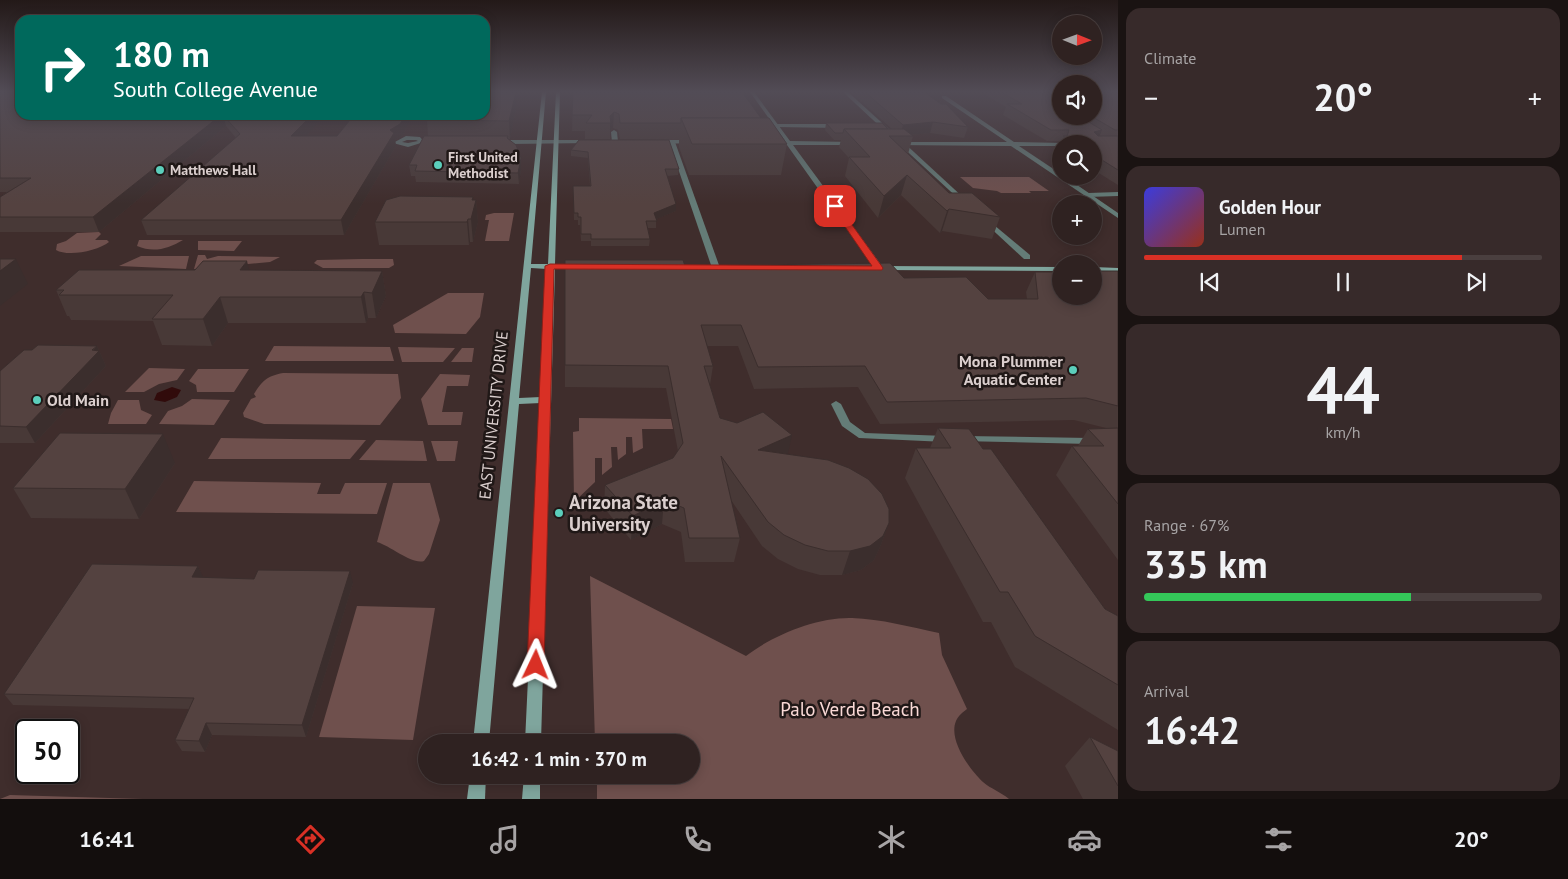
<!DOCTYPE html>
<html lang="en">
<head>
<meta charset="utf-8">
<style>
  :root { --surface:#2f2221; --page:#372a2a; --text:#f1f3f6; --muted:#a7a4a5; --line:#4a3f3f; --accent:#d93025 }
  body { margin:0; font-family:"PT Sans",sans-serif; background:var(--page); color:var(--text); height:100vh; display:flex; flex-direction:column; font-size:19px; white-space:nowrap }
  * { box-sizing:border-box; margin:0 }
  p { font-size:16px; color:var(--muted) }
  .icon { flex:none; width:28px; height:28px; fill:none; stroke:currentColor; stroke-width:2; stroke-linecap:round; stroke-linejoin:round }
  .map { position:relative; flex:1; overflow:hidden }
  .drawer { display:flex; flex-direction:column; gap:8px; padding:8px; background:#1a1312; width:450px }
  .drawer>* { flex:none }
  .hud { position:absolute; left:15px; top:15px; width:475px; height:105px; border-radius:15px; box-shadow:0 2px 12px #0003,0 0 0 1px var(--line); background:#00695c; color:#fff; overflow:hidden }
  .needle { width:32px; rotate:91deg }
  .controls { position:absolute; left:1052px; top:15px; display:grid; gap:10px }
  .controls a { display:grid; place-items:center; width:50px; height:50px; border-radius:50%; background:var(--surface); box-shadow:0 2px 12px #0003,0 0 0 1px var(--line); font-size:25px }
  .speed { position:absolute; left:15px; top:719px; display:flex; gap:10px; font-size:25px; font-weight:700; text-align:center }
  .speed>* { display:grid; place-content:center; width:65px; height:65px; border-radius:50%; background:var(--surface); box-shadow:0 2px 12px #0003,0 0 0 1px var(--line); line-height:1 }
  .speed .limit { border:2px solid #111; border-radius:8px; background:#fff; color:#111 }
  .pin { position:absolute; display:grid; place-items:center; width:42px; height:42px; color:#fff; margin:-21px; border-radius:10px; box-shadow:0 2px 8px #0006 }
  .me { position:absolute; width:55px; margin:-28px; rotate:2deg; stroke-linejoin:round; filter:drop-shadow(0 0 4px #0008) }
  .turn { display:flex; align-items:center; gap:18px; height:105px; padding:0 15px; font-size:22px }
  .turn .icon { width:65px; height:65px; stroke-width:2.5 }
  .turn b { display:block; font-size:35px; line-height:42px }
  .big { font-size:38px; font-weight:700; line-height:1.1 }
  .drawer .card { flex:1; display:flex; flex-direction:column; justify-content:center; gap:8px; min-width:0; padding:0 18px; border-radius:15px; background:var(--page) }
  .drawer .dial { align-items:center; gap:0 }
  .dial b { font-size:65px; line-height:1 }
  .song { display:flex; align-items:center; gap:15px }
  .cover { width:60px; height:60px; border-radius:8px; background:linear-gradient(135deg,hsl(240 70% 55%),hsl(10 70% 35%)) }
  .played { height:5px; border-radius:2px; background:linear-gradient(90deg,var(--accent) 80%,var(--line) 80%) }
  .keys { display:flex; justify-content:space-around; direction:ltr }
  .heat { display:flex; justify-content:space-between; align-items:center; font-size:28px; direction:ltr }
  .charge { height:8px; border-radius:4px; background:linear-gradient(90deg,#34c759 67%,var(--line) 0) }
  .trip { position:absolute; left:418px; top:734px; width:282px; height:50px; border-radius:25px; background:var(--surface); box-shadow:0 2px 12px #0003,0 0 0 1px var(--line); font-weight:700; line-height:50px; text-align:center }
  .dock { display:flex; height:80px; justify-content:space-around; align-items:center; background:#130e0d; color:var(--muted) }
  .dock .icon { width:35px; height:35px }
  .dock .current { color:var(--accent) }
  .dock b { font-size:22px; color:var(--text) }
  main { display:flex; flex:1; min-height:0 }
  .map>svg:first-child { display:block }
  .green { fill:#6f504d }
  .water { fill:#310b0b }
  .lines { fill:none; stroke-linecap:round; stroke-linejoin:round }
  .lane { fill:#647c77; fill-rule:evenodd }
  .street { fill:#647c77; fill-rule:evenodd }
  .secondary { fill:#7fa59d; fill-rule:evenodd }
  .wall { fill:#483937 }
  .shaded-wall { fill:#3b2e2d }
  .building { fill:#544240; stroke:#3b2e2d }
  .route { fill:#d93025; stroke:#8d1f18 }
  .poi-dot { fill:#5bcebb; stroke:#201817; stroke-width:2 }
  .labels { text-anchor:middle; stroke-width:5; stroke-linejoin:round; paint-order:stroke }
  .far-poi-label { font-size:14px; font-weight:bold; fill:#dbcfce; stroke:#201817; text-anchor:start }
  .poi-label { font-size:16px; font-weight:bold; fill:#dbcfce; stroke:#201817; text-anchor:end }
  .street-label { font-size:16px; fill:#dbcfce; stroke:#201817 }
  .near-poi-label { font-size:19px; font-weight:bold; fill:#dbcfce; stroke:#201817; text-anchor:start }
  .near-park-label { font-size:19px; fill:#fad9d6; stroke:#201817 }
</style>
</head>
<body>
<main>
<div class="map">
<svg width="1118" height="799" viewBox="0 0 1118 799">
  <rect width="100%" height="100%" fill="#3f2d2c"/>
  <g class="green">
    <polygon points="960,177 1029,177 1049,191 1029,191 1031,193 1001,193 997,191 973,188"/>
    <polygon points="494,213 514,213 509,241 485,241 489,220 485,220 486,215"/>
    <path d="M99 232 101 234 95 240H107L109 242C98 251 68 257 56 250L57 244 66 241 77 233Z"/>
    <path d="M139 240H183C168 249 153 253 137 246Z"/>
    <polygon points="198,241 242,241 234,251 198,250"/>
    <polygon points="198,255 205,255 207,259 218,256 280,257 270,262 194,269"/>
    <polygon points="141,256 189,256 186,269 119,266"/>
    <polygon points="362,259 393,259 394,265 389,268 323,268 314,263 317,260"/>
    <polygon points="448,293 484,293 480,317 466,334 395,333 393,325"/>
    <polygon points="274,346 390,347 394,361 265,361"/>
    <polygon points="398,347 455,348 443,362 402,362"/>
    <polygon points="462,348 474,348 472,362 451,362"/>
    <polygon points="149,368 185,369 177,380 159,384 144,392 125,392"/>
    <polygon points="198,369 249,369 234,392 197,392 196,385 189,381"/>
    <path d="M283 373 398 374 401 398 380 425 264 424 244 417 243 413 251 399 256 397 254 394C262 381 267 376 283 373Z"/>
    <polygon points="440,374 470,375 468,386 447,386 442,412 463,412 461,425 428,425 421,399"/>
    <polygon points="192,399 230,400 214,425 159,424 168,411 182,406"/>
    <polygon points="118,400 139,400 141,410 152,415 146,424 108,424 111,413"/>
    <polygon points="579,418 671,419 673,429 642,429 643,448 633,453 632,437 626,437 626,454 618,460 617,447 611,447 612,467 602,475 602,458 595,458 595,482 574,502 573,432 579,431"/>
    <polygon points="221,438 366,440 350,459 208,459"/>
    <polygon points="376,440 423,441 427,461 359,460"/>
    <polygon points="431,441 458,441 455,461 437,461"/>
    <polygon points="194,481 321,483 317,494 340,494 345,483 387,483 377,514 176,512"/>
    <path d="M393 483H430L440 520 429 554 424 561C412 565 391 546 377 542Z"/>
    <path d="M590 576 746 656C773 635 817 617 852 618 881 619 911 627 939 633L942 655 967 709C963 712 958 716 956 721 948 740 970 770 983 782 991 789 1001 792 1009 799H597V775H691V742H595Z"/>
    <polygon points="357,606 435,608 413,740 319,737"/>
    <polygon points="10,795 143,799 0,799"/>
  </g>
  <polygon class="water" points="172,387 181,390 177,397 165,402 154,400 157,393"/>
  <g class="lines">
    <g class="lane">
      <polygon points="843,92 848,92 891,131 891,133 887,133"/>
      <polygon points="774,124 839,124 842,126 839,128 776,127"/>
      <polygon points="614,130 617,132 618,142 615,144 612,142 611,132"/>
      <polygon points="672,140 675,142 720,268 719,270 713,270 712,268 669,142"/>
      <polygon points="897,140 901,140 966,200 966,202 962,202 897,142"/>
      <polygon points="1118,192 1118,196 1088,197 1085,195 1088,193"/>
      <polygon points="984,220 988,220 1030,255 1030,259 1024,259 984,222"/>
      <polygon points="836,401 841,404 850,422 865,433 946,436 951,439 946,442 859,438 842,426 831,404"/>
      <polygon points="963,436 1090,438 1118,442 1118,450 1090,444 959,441 958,439 959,437"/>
    </g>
    <g class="street">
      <polygon points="750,92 754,92 790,141 855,142 856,143 853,145 793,145 882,266 882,270 876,270 787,145 773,144 772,143 775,141 785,141"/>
      <polygon points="942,96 946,96 1014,142 1063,143 1061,146 1019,146 1061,174 1061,176 1064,176 1118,213 1118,218 1011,146 895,145 895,143 897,142 1007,142 942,98"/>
      <path d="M406 136 420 137 424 142 408 147 393 143ZM407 140H416L418 141 408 143 402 142Z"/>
      <polygon points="590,140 592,141 592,143 500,144 497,142 500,140"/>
      <polygon points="693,140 696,142 695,143 657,144 654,142 657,140"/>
    </g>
    <g class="secondary">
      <path d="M542 92H546L531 264H548L556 92H560L555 264 578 265 582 267 578 269H555L541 742H525L541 403 519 404 489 742H473ZM531 268 547 269 541 397 519 398Z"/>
      <polygon points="879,266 1061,267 1061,271 882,270 879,270"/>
      <polygon points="1094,267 1118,268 1118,272 1094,271"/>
      <polygon points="470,775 486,775 485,799 467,799"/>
      <polygon points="524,775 540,775 540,799 522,799"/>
    </g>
  </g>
  <g class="wall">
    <polygon points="0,92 20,115 325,115 305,136 337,136 354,115 414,115 402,136 395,140 396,146 344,235 147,235 141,220 236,138 226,126 99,232 0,232 0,197 7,192 0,192"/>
    <polygon points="573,92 761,118 787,144 781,175 689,175 679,147 679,140 620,139 618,130 613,128 610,131 610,139 585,139 585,131 572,131"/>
    <polygon points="851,92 924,92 968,127 964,138 930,133 911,135 913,136 908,154 949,193 1000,217 992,239 942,231 940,233 901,195 878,218 845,176 849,158 839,147 841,140 834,140 825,130 826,123 892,129"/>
    <polygon points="981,92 1061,92 1061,116 1094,116 1118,92 1118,185 1094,170 1094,144 1061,144 1061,150 1058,148 1061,141 1047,141 1003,115 1006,107"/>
    <polygon points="516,109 510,139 508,139 521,158 521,169 519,184 416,182 415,176 411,176 409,165 428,136 427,120"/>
    <polygon points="579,140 679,169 678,175 667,176 676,211 656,219 656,228 648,228 650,239 649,246 591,246 591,241 581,241 580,225 578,225 578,220 574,220 573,186 590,186 588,158 571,156 571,150"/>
    <polygon points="473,200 476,200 478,222 473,242 470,242 469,245 379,245 375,222"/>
    <polygon points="565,260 904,278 988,299 1027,299 1026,292 1035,272 1118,271 1118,560 1056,475 1072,446 1078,446 1088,429 1106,428 1074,420 880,424 858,387 754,389 738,346 707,346 713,366 710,385 720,418 788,454 889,523 880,547 874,560 861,570 842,575 820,575 798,569 778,559 762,546 731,500 740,538 734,562 685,562 681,532 662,524 631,540 604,508 605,485 673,458 678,451 666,388 565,387"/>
    <polygon points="195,270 382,271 386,296 376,318 368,318 366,323 228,323 212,346 162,345 153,321 71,320 69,316 67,316 56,290"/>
    <polygon points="97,346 106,366 35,443 0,443 0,371 32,350"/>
    <polygon points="938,428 983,449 1105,609 1118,616 1118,730 1015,667 991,622 983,622 905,478 916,448 930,448"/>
    <polygon points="175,463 139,519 31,518 13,488"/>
    <polygon points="198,566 203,578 353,583 306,737 212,735 205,752 182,751 175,740 189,709 13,705 4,694"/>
    <polygon points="1090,737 1118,751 1118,799 1083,799 1065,766"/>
  </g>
  <g class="shaded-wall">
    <polygon points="516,92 516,109 510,139 509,121"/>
    <polygon points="614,112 613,128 610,131 610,116"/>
    <polygon points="221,115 223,115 226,126 99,232 93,217"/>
    <polygon points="312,115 325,115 294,149 291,136"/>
    <polygon points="406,115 414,115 402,136 395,140 396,146 344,235 341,220 390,130"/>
    <polygon points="933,122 930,133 900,136 903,125"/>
    <polygon points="1102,130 1097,142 1094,132"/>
    <polygon points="521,158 521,169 519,184 518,173"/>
    <polygon points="907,175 901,195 878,218 884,196"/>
    <polygon points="473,197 474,209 476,200 478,222 473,242 471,219"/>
    <polygon points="676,204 676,211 654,220 654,213"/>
    <polygon points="949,209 942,231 940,233 947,211"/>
    <polygon points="468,219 470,242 469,245 467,222"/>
    <polygon points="16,259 28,284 0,306 0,271"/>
    <polygon points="247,261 253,285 240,270"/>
    <polygon points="382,271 386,296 376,318 372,293"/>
    <polygon points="364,292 368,318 366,323 361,297"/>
    <polygon points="220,297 228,323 212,346 203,319"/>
    <polygon points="97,346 106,366 35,443 26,427"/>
    <polygon points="163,434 175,463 139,519 125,489"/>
    <polygon points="792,435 787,458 758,450"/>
    <polygon points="664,500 662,524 631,540 633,516"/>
    <polygon points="889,523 880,547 874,560 861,570 842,575 850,551"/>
    <polygon points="198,566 203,577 197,589 192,577"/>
    <polygon points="350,571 353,583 306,737 302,725"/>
    <polygon points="206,723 212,735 205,752 199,741"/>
  </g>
  <g class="building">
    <polygon points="0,92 20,92 20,115 221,115 93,217 0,217 0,197 31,178 0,178"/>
    <polygon points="516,92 509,121 427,120 429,115 485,115 485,93"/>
    <polygon points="573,92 742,92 761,118 681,118 681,123 620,123 619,114 614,112 610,116 611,123 586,123 592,115 572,115"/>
    <polygon points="865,92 924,92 941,104 946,104 968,127 933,122 903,125"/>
    <polygon points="1001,92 1061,92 1061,116 1079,116 1102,130 1094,132 1098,136 1118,136 1118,170 1094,155 1094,144 1075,144 1063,136 1067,136 1069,130 1051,130 1007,104 1022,104"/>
    <polygon points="1094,92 1118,92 1118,130 1115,130 1091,116 1094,116"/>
    <polygon points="223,115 312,115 291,136 337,136 354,115 406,115 400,124 390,130 394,133 341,220 141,220 240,134"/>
    <polygon points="681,118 769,118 787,144 692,144"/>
    <polygon points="826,123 882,123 888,129 844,129 843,133 835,133"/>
    <polygon points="844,129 904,129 913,136 889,136 949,193 972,193 1000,217 949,209 947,211 907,175 884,196 849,157 870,157"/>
    <polygon points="424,136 508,136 507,138 516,145 521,158 518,173 415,171 417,165 409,165"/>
    <polygon points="579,140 669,140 679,169 665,169 676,204 654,213 657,221 646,221 650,239 591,239 591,234 581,234 581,217 578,217 578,213 574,213 573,186 591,186 588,152 571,150"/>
    <polygon points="400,196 473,197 472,200 476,200 471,219 468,219 467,222 375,222 386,200"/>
    <polygon points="0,259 16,259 0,271"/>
    <polygon points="565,260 683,260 685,266 890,263 904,278 966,277 988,299 1038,299 1035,272 1061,272 1061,296 1094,296 1094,271 1118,271 1118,406 1086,398 887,402 865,366 758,367 741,325 701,325 713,366 704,366 720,418 737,423 763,412 792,435 758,450 828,460 849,468 868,479 882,494 889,509 889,523 883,536 870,546 850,551 828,551 805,545 784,535 768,522 721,456 740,538 689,538 684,508 664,500 633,516 605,485 673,458 683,443 668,366 565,365"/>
    <polygon points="203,261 247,261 240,270 382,271 372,293 364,292 361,297 220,297 203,319 152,319 173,295 59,295 64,290 56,290 79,270 195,270"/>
    <polygon points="38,345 97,346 92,350 99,351 26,427 0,426 0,371 24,350 32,350"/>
    <polygon points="938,428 969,429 983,449 991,449 1105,609 1118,616 1118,685 1035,636 1008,592 1000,592 916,448 951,448"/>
    <polygon points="1118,428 1118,504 1072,446 1104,446 1088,429"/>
    <polygon points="60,433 163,434 125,489 13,488"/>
    <polygon points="92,564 198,566 192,577 254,579 258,570 350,571 302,725 206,723 199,741 175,740 194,698 4,694"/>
    <polygon points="1090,737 1118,751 1118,786"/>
  </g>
  <linearGradient id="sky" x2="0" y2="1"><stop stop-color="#231918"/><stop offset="0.45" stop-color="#524c56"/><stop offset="1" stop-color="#524c56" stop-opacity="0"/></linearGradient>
  <rect width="1118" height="204" fill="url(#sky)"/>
  <polygon class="route" points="832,204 837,204 883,268 882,270 554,269 544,665 541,670 536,672 530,670 527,665 545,266 550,264 872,266 831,206"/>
  <g class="poi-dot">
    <circle cx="438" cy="165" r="5"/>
    <circle cx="160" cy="170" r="5"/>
    <circle cx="1073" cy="370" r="5"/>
    <circle cx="37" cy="400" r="5"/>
    <circle cx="559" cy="513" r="5"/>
  </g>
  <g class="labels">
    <g class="far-poi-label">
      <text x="448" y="162">First United<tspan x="448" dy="16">Methodist</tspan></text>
      <text x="170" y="175">Matthews Hall</text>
    </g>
    <g class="poi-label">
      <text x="1063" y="367">Mona Plummer<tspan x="1063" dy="18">Aquatic Center</tspan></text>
      <text x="47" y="406" text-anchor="start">Old Main</text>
    </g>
    <g class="street-label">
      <text transform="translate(493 415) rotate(-84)" y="6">EAST UNIVERSITY DRIVE</text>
    </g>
    <g class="near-poi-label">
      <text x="569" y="509">Arizona State<tspan x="569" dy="22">University</tspan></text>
    </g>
    <g class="near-park-label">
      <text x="850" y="716">Palo Verde Beach</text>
    </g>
  </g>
</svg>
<div class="controls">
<a><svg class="needle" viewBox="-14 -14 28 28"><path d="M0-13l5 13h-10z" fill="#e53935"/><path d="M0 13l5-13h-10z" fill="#a7a4a5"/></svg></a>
<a><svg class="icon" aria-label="sound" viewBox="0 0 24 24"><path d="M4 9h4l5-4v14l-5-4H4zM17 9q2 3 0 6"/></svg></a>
<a><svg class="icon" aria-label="search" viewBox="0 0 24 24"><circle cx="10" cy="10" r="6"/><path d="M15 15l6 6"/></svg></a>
<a>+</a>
<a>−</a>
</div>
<div class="speed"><div class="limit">50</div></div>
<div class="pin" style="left:835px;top:206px;background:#d93025"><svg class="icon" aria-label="arrive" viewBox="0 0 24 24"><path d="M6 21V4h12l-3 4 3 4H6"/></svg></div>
<svg class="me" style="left:536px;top:665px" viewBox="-20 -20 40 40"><path d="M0-17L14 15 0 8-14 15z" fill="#d93025" stroke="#fff" stroke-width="4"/></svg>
<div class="trip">16:42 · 1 min · 370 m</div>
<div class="hud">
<div class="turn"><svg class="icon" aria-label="right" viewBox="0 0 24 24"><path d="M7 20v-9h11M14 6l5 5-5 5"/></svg><div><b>180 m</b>South College Avenue</div></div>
</div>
</div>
<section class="drawer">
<div class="card"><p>Climate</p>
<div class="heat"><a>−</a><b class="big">20°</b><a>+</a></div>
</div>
<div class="card">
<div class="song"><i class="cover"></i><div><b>Golden Hour</b><p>Lumen</p></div></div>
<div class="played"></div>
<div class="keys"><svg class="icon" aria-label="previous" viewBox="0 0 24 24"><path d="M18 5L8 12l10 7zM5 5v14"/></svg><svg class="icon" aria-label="pause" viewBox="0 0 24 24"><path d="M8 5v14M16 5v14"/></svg><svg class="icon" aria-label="next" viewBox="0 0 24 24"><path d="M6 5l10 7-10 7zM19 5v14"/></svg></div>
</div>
<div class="card dial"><b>44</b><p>km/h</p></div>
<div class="card"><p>Range · 67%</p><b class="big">335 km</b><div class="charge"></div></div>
<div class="card"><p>Arrival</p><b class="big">16:42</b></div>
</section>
</main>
<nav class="dock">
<b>16:41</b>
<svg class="icon current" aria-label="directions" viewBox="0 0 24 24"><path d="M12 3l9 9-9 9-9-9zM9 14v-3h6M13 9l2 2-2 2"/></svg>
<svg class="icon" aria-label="music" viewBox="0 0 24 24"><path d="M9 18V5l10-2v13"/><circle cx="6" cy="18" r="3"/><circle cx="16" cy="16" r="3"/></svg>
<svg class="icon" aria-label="phone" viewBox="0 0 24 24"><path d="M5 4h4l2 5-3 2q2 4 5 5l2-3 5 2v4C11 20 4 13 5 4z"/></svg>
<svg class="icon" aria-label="climate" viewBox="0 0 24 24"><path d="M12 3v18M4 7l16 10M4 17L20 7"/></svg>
<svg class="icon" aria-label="car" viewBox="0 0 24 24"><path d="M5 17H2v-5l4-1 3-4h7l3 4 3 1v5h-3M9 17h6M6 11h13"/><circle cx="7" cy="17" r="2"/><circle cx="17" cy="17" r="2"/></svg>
<svg class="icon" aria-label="filters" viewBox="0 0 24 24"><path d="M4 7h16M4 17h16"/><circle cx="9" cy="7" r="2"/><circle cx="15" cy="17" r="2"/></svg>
<b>20°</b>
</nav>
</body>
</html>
